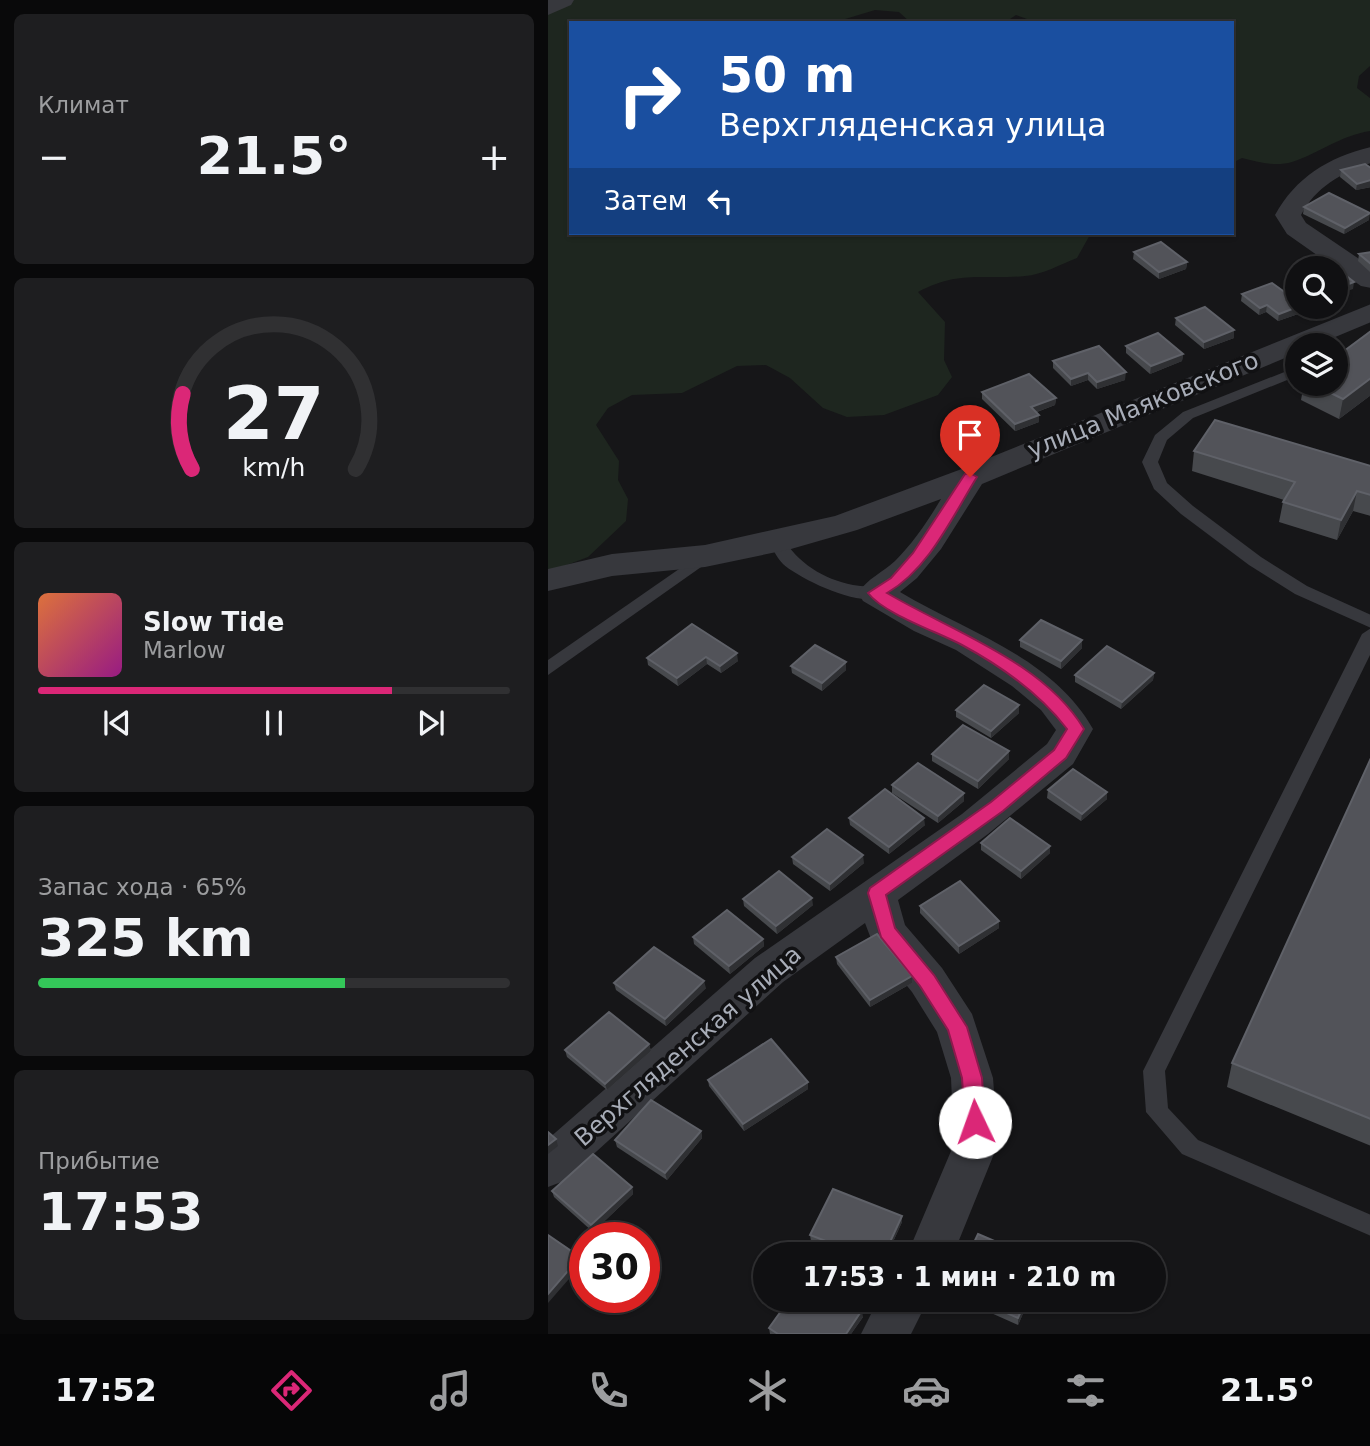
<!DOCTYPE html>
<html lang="ru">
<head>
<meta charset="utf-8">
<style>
  :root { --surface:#101012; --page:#1e1e20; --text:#f1f3f6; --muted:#9c9d9f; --line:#303032; --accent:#db2777 }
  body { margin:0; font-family:"DejaVu Sans",sans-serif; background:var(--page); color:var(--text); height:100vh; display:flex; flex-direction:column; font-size:26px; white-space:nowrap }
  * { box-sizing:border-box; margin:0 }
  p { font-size:23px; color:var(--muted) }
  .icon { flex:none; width:38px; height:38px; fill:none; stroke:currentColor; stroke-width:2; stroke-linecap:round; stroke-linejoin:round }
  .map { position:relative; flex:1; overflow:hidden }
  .side { display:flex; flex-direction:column; gap:14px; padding:14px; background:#09090a; width:548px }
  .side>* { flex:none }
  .top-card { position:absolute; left:21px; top:21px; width:665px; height:214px; border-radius:0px; box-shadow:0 2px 5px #0004,0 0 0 2px var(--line); background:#1a4fa0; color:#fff; overflow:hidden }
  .tools { position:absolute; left:737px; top:256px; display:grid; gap:14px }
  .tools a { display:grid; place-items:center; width:63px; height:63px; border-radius:50%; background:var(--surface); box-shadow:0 2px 5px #0004,0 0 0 2px var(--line); font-size:35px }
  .speed { position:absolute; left:21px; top:1222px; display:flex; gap:14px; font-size:35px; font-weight:700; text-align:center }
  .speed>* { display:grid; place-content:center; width:91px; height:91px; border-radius:50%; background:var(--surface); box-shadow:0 2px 5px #0004,0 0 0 2px var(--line); line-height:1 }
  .speed .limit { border:10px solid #d22; background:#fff; color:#111 }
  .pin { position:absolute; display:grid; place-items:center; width:60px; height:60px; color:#fff; margin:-72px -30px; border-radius:50% 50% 50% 0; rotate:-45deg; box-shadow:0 0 7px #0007 }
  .pin .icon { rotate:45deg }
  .me { position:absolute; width:77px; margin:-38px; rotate:357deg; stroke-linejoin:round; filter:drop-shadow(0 0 5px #0008) }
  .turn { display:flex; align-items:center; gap:24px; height:147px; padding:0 35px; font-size:32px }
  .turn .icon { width:91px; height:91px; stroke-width:2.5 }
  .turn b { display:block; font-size:49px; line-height:60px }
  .then { display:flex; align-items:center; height:66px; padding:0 35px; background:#0003; gap:14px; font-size:26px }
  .big { font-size:52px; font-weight:600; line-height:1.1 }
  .side .widget { flex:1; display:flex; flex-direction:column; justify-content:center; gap:10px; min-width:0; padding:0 24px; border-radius:10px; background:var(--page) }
  .side .dial { align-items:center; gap:0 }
  .dial svg { height:182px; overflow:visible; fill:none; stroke:var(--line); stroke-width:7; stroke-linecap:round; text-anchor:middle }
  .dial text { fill:var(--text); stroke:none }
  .song { display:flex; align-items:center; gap:21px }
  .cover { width:84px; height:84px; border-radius:10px; background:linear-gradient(135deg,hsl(20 70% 55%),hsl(310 70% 35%)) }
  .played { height:7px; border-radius:4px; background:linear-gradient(90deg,var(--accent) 75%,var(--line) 75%) }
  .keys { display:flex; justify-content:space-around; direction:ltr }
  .heat { display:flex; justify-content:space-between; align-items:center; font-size:38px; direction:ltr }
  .charge { height:10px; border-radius:5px; background:linear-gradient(90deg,#34c759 65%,var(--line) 0) }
  .trip { position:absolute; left:205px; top:1242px; width:413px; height:70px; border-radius:35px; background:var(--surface); box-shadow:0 2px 5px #0004,0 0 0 2px var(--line); font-weight:600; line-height:70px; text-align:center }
  .tabs { display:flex; height:112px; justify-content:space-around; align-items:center; background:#060607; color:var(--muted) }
  .tabs .icon { width:49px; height:49px }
  .tabs .on { color:var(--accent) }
  .tabs b { font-size:32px; color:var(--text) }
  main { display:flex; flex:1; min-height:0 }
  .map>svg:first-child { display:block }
  .green { fill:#1e261f }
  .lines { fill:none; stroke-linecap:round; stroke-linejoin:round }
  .lane { fill:#37383d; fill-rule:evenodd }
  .street { fill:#37383d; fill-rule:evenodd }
  .wall { fill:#47494d }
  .shaded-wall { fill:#2f3033 }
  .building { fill:#525359; stroke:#5f6168; stroke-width:2 }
  .route { fill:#db2777; stroke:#8e194d; stroke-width:2 }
  .labels { text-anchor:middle; stroke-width:7; stroke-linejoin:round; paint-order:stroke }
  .street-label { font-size:24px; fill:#a8adb8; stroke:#111113 }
</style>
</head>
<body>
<main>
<section class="side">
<div class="widget"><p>Климат</p>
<div class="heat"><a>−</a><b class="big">21.5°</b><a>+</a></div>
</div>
<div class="widget dial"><svg viewBox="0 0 100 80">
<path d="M14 69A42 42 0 1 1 86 69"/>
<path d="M14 69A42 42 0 0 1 10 36" stroke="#db2777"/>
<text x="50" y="56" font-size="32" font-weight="700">27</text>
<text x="50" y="72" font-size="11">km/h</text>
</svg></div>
<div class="widget">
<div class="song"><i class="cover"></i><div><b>Slow Tide</b><p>Marlow</p></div></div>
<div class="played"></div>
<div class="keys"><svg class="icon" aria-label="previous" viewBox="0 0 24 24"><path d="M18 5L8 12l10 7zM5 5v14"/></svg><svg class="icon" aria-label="pause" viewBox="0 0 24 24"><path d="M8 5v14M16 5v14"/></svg><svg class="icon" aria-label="next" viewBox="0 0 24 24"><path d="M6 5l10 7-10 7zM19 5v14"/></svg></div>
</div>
<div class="widget"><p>Запас хода · 65%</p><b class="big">325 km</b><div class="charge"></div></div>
<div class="widget"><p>Прибытие</p><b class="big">17:53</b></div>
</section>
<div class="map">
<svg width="823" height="1334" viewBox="0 0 823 1334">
  <rect width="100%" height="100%" fill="#161618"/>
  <path class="green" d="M0 0H822V66L811 76 809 88 822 98V131C791 136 772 153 744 162 728 167 709 162 694 158L684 163V23H490L468 15 456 23H363L351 12 327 10 284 23H23V233H543L529 258C513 264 494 275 477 276 434 280 411 270 370 292L397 322 396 360 404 377 390 395 336 415 299 417 275 408 242 378 218 365 189 366 134 393 84 395 60 408 48 425 71 461 70 480 80 499 78 521 40 557 0 572Z"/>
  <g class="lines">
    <g class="lane">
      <polygon points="749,367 749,376 645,418 619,440 610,462 619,483 645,506 713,557 759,586 823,615 823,628 747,594 701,565 633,514 606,489 594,462 607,435 635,412"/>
      <path d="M228 536 234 537C250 563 275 579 305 585 315 587 324 586 333 589L335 593C320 613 250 578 235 564 229 558 225 549 220 541Z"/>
      <polygon points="157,551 165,556 163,560 0,675 0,660"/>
      <polygon points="823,628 823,653 617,1071 620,1108 650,1140 823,1215 823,1236 634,1154 598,1112 595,1071 814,634"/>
    </g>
    <g class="street">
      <polygon points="0,0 26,0 23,5 0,15"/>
      <path d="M823 147V163C793 173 768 187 753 215L758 223 823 267V288L813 286 739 234 727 215C748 177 781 157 823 147Z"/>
      <path d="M823 304V322L768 345H749V353L434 484 393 549 369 578 352 592C419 632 504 657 545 729L525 764 440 834 350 900 357 925 394 968 424 1014 445 1078 450 1144 405 1255H359L406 1144 403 1078 389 1032 364 992 325 944 317 923 235 982 16 1181 0 1187V1139L207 958 414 814 499 744 508 730 493 710 464 686 408 650 366 631 315 601 310 593C319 579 335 572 347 561 365 543 380 521 393 499L309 530 243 549 157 567 64 576 0 591V569L64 554 157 545 287 516 411 470Z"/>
      <polygon points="330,1300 380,1300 363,1334 313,1334"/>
    </g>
  </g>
  <g class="wall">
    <polygon points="823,168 823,187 808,190 792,177 793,170"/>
    <polygon points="756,207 821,220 796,234 755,214"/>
    <polygon points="586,252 639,262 638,269 611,279 585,259"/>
    <polygon points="823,252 823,273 810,261 811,254"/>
    <polygon points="694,294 749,306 754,306 753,313 730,321 718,312 711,315 693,301"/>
    <polygon points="628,318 686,338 656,349 627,325"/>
    <polygon points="823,331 823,395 791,419 753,400 756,383 788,383"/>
    <polygon points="578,346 635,354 634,361 602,374 578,353"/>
    <polygon points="505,361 577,380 549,389 540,380 523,386 505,368"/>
    <polygon points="434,392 508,398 507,405 489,412 491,422 467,431 434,399"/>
    <polygon points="646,451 823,466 823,516 805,511 789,540 731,522 735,502 736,500 644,471"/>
    <polygon points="144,624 190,661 173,673 159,664 130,686 100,665 99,658"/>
    <polygon points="472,640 534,648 513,669 472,647"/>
    <polygon points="298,662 298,670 274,691 244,673 243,666"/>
    <polygon points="606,673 605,680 573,709 527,682 527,675"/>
    <polygon points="471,705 471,713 443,738 408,717 408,710"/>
    <polygon points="384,754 461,759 430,789 384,761"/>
    <polygon points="823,758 823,1146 679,1087 684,1063"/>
    <polygon points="344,785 416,793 416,801 390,823 344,793"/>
    <polygon points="500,790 559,799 533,821 499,798"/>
    <polygon points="301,818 377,825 341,854 302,825"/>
    <polygon points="433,843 502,853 473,879 433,850"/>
    <polygon points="244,857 316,863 282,891 245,864"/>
    <polygon points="195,899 265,905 229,934 196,906"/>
    <polygon points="372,906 451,928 411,954 372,913"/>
    <polygon points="145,937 215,939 216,946 182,974 146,944"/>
    <polygon points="288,957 364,976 364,983 322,1007 289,964"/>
    <polygon points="66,983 158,988 118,1026 68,990"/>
    <polygon points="101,1044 103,1051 59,1090 19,1057 17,1050"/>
    <polygon points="160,1080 260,1089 196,1131 161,1086"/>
    <polygon points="153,1131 154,1138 119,1180 69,1147 67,1140"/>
    <polygon points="84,1187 85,1194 45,1232 6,1197 4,1191"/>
    <polygon points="354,1216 354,1222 339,1255 297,1255 263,1241 262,1235"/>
    <polygon points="414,1300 481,1300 470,1325"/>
    <polygon points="315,1317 303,1334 222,1334 221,1328"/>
  </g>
  <g class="shaded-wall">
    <polygon points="823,180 823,187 808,190 809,184"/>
    <polygon points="822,213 821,220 796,234 797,228"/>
    <polygon points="639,262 638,269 611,279 611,272"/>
    <polygon points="806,282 805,289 788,295 788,289"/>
    <polygon points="719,305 718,312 711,315 712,308"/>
    <polygon points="752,306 754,306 753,313 730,321 731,314"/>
    <polygon points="686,330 686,338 656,349 656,342"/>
    <polygon points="635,354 634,361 602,374 603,366"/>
    <polygon points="578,372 577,380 549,389 549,382"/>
    <polygon points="540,373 540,380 523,386 523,379"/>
    <polygon points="823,378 823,395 791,419 795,399"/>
    <polygon points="508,398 507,405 483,414 483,407"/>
    <polygon points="491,415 491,422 467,431 467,424"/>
    <polygon points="809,491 805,511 789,540 793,520"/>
    <polygon points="534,640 534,648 513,669 513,661"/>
    <polygon points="189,653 190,661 173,673 172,666"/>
    <polygon points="158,657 159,664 130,686 129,678"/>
    <polygon points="298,662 298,670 274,691 274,683"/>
    <polygon points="606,673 605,680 573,709 574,702"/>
    <polygon points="471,705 471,713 443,738 443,731"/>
    <polygon points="461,751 461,759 430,789 430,781"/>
    <polygon points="559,792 559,799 533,821 534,814"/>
    <polygon points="416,793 416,801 390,823 390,816"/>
    <polygon points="376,818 377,825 341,854 341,847"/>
    <polygon points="502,846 502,853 473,879 473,871"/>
    <polygon points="315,855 316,863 282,891 282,884"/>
    <polygon points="264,898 265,905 229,934 228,926"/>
    <polygon points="451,921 451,928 411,954 411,946"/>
    <polygon points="215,939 216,946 182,974 181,966"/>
    <polygon points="364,976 364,983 322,1007 322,1000"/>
    <polygon points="156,981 158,988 118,1026 117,1019"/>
    <polygon points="101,1044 103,1051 59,1090 57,1084"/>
    <polygon points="260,1082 260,1089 196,1131 195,1124"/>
    <polygon points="153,1131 154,1138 119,1180 117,1173"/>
    <polygon points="8,1139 10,1146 0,1154 0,1145"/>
    <polygon points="84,1187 85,1194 45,1232 43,1225"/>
    <polygon points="354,1216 354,1222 339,1255 336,1255"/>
    <polygon points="32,1257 34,1264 0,1303 0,1294"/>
    <polygon points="478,1300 481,1300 470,1325 470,1318"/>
    <polygon points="314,1310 315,1317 303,1334 298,1334"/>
  </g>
  <g class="building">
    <polygon points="817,164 823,168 823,180 809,184 793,170"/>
    <polygon points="781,193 822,213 797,228 756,207"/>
    <polygon points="613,242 639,262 611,272 586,252"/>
    <polygon points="823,252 823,264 811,254"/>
    <polygon points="780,262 787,268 765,268"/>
    <polygon points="788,268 806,282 788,289"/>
    <polygon points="724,283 749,301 749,306 752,306 731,314 719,305 712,308 694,294"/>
    <polygon points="657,307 686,330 656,342 628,318"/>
    <polygon points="823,331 823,378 795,399 762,383 788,383 788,357"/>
    <polygon points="610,333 635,354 603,366 578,346"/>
    <polygon points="551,346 578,372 549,382 540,373 523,379 505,361"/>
    <polygon points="481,374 508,398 483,407 491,415 467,424 434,392"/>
    <polygon points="667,420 823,466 823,495 809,491 793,520 735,502 747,482 646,451"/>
    <polygon points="493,620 534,640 513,661 472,640"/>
    <polygon points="144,624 189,653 172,666 158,657 129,678 99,658"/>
    <polygon points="267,645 298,662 274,683 243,666"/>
    <polygon points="559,646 606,673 574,702 527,675"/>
    <polygon points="436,685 471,705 443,731 408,710"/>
    <polygon points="415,725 461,751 430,781 384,754"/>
    <polygon points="823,758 823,1119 684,1063"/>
    <polygon points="370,763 416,793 390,816 344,785"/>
    <polygon points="525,769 559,792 534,814 500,790"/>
    <polygon points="337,789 376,818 341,847 301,818"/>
    <polygon points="462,818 502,846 473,871 433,843"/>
    <polygon points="279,829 315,855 282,884 244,857"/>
    <polygon points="231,871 264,898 228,926 195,899"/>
    <polygon points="412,881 451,921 411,946 372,906"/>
    <polygon points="179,910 215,939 181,966 145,937"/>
    <polygon points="329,934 364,976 322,1000 288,957"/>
    <polygon points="106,947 156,981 117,1019 66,983"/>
    <polygon points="61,1012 101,1044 57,1084 17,1050"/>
    <polygon points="223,1039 260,1082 195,1124 160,1080"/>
    <polygon points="103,1100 153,1131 117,1173 67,1140"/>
    <polygon points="0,1132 8,1139 0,1145"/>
    <polygon points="45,1154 84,1187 43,1225 4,1191"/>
    <polygon points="285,1189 354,1216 336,1255 314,1255 262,1235"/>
    <polygon points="430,1234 479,1255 420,1255"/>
    <polygon points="0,1235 32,1257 0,1294"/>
    <polygon points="241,1300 298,1300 314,1310 298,1334 230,1334 221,1328"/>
    <polygon points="429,1300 478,1300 470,1318"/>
  </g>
  <path class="route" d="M422 473 429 477C404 517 381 569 339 593 403 631 496 662 536 729L518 758 455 811 338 895 347 928 386 975 419 1027 434 1078 437 1122 434 1128 427 1131 420 1128 417 1122 414 1078 400 1030 372 986 333 937 320 893 322 888 443 802 506 750 519 729C492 694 453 666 414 645 390 632 336 614 320 593L343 578 365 553 417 474Z"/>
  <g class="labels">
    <g class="street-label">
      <text transform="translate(595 405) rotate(-22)" y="8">улица Маяковского</text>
      <text transform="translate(140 1046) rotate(-41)" y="8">Верхгляденская улица</text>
    </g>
  </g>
</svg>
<div class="tools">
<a><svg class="icon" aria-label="search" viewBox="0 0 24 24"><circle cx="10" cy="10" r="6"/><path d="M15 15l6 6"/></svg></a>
<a><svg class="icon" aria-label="layers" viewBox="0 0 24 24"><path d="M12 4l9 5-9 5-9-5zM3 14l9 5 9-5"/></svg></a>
</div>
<div class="speed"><div class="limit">30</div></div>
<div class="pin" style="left:422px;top:477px;background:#d93025"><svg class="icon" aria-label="arrive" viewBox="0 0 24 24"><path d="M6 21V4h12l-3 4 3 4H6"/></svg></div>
<svg class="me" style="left:427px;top:1122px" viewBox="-20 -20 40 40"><circle r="19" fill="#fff"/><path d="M0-13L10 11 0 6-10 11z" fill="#db2777"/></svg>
<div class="trip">17:53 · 1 мин · 210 m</div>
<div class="top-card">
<div class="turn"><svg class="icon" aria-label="right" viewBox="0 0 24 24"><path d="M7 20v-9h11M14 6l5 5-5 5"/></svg><div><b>50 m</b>Верхгляденская улица</div></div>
<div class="then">Затем<svg class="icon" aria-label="left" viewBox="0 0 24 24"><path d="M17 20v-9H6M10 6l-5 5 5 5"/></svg></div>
</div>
</div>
</main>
<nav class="tabs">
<b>17:52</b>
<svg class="icon on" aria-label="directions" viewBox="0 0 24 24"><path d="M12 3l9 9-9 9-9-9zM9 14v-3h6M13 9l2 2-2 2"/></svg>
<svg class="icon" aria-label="music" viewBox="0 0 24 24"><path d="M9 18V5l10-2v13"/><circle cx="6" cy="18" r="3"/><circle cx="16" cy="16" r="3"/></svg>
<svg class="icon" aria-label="phone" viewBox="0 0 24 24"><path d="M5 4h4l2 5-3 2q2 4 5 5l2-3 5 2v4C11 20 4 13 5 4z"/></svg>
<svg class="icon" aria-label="climate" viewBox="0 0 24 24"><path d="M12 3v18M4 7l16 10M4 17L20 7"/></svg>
<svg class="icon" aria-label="car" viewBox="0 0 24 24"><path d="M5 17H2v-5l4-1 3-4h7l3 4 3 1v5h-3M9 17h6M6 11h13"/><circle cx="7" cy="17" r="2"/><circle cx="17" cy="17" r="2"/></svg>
<svg class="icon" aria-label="filters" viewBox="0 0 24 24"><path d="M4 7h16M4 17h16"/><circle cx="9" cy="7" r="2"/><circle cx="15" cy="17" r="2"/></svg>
<b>21.5°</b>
</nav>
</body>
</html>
